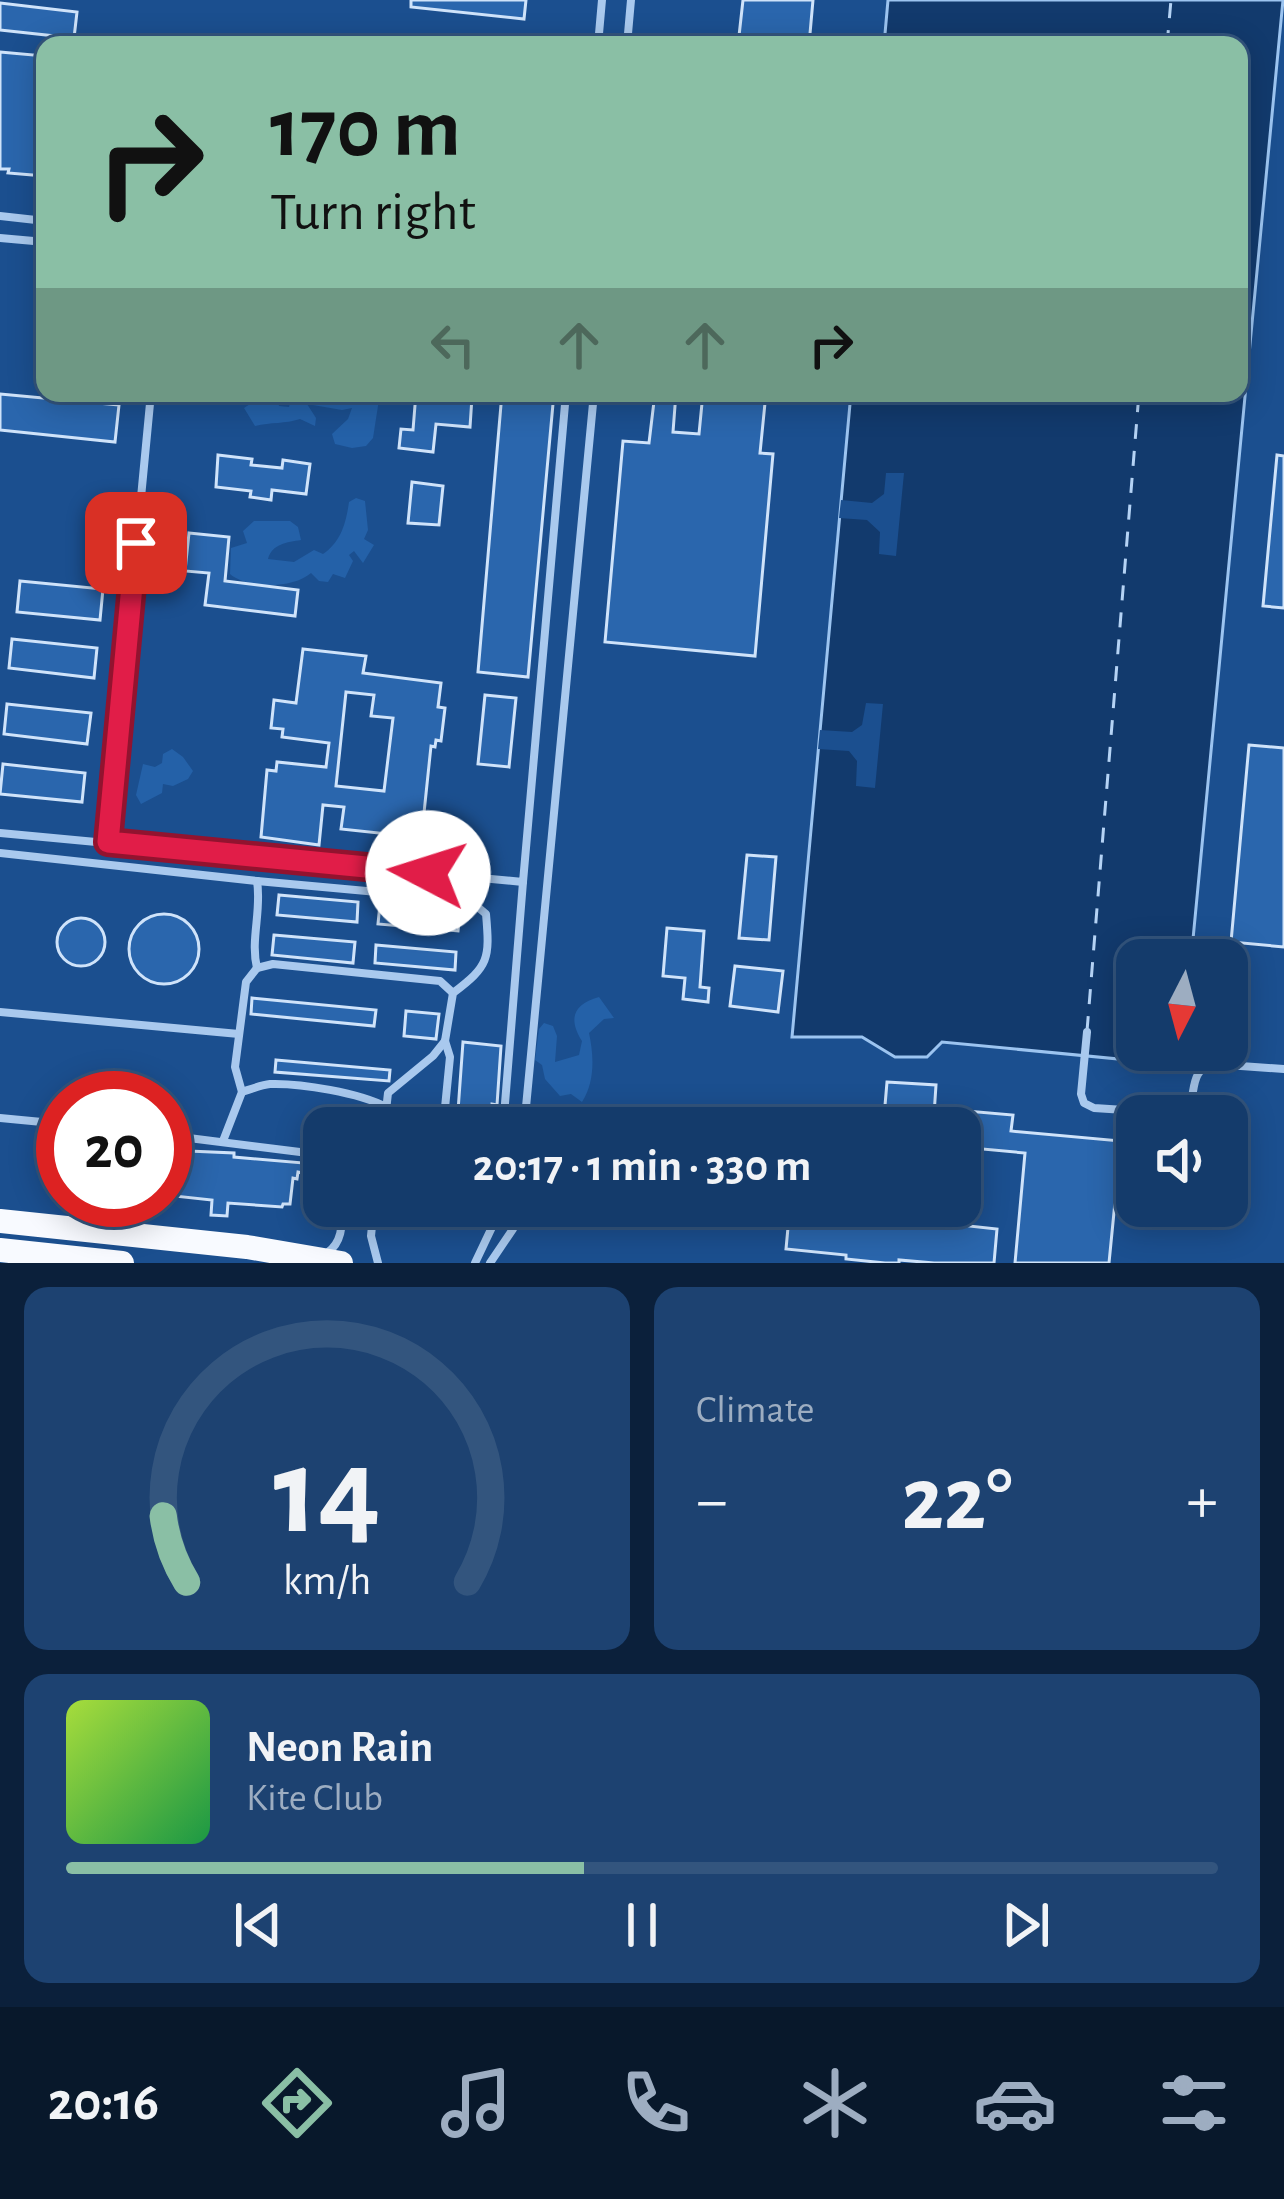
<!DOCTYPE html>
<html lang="en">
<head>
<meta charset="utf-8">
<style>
  :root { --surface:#143b6b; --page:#1d4271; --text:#f1f3f6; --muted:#9dadc1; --line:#33557e; --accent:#8abfa5 }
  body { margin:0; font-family:"Alegreya Sans",sans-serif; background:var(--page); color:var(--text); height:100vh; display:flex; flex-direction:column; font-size:45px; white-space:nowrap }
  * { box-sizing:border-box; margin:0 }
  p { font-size:39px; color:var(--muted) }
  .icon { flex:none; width:66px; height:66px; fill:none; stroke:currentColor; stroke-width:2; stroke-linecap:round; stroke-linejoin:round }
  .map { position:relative; height:1263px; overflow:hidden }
  .panel { display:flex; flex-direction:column; gap:24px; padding:24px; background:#0b203b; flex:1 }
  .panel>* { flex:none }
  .hud { position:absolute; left:36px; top:36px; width:1212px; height:366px; border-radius:24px; box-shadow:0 6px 30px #0003,0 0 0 3px var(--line); background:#8abfa5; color:#111; overflow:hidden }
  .needle { width:78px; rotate:186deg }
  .controls { position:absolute; left:1116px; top:939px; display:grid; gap:24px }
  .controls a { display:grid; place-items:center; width:132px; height:132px; border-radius:24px; background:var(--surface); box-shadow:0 6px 30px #0003,0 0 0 3px var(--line); font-size:60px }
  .speed { position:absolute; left:36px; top:1071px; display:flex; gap:24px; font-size:60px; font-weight:700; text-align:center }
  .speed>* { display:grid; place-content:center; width:156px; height:156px; border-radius:50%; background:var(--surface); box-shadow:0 6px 30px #0003,0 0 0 3px var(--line); line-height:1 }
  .speed .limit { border:18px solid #d22; background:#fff; color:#111 }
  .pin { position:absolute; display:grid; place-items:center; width:102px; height:102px; color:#fff; margin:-51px; border-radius:24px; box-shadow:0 6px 18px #0006 }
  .me { position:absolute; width:132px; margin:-66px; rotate:275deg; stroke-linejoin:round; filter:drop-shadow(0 0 9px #0008) }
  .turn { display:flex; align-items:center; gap:42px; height:252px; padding:0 36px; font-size:54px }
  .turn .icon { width:156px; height:156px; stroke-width:2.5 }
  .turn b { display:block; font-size:84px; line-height:102px }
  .lanes { display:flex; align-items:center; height:114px; padding:0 36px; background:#0003; justify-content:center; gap:60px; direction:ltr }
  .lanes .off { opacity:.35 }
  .big { font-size:90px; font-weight:700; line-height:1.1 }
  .panel .card { flex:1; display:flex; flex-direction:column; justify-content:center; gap:18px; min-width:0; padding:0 42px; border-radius:24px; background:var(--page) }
  .panel .dial { align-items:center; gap:0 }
  .dial svg { height:312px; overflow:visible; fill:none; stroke:var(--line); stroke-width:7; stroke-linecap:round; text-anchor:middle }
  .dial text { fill:var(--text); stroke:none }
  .song { display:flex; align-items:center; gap:36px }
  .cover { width:144px; height:144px; border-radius:18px; background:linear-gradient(135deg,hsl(80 70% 55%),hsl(140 70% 35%)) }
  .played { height:12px; border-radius:6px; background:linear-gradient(90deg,var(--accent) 45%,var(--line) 45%) }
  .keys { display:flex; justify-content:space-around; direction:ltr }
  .heat { display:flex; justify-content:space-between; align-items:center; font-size:66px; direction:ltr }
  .panel .tiles { flex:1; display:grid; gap:24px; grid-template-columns:1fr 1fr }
  .card:last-child { grid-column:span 2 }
  .trip { position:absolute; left:303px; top:1107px; width:678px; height:120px; border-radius:24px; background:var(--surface); box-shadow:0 6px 30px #0003,0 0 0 3px var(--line); font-weight:700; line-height:120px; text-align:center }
  .tab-bar { display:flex; height:192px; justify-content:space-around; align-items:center; background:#08182b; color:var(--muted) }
  .tab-bar .icon { width:84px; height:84px }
  .tab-bar .current { color:var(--accent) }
  .tab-bar b { font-size:54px; color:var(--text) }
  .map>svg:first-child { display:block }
  .green { fill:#2461a8 }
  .water { fill:#123a6d; stroke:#9cc4f0; stroke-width:3 }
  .pier { fill:#1b4f8f }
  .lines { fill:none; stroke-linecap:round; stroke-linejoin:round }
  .ferry { stroke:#b5d3f5; stroke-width:3; stroke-dasharray:15 12; stroke-linecap:butt }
  .building { fill:#2a66ad; stroke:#cfe3fa; stroke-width:3; fill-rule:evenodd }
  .service { stroke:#a9c9ee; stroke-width:8 }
  .trunk { stroke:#f8faff; stroke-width:24 }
  .route-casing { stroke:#92132f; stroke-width:30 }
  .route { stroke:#e11d48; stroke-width:21 }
</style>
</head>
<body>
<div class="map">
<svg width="1284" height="1263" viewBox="0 0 1284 1263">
  <rect width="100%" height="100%" fill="#1b4f8f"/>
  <g class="green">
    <path d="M256 393H276L279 406 289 407 292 393H380L373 438 366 446 352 448 335 444 332 434 348 419 352 408 342 410 307 404 316 418 315 426 300 419C285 424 271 422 255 426L244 408 253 402Z"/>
    <path d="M356 498 365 501 368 530 364 539 374 545 363 563 354 551 349 555 353 561 345 578 333 574 328 582 319 581 311 573C293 589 247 589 230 574L231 548 247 543 243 531 254 521H290L298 527 301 540C287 542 272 544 268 559L294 562 314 550 323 554C341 542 346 523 349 502Z"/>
    <polygon points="172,749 183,757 193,771 188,779 173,786 163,784 162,793 141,804 136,795 143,764 155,767 162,763 163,754"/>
    <path d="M599 997 614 1018 604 1019 589 1033C594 1056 595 1082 582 1102L571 1094 560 1096 545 1079 542 1065 535 1060 539 1029 544 1023 553 1026 557 1036 555 1062 579 1055 582 1041C568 1019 573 1004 599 997Z"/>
  </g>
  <polygon class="water" points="888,0 1283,0 1191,960 1137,960 1137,1050 1182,1050 1181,1065 942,1042 927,1057 895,1057 862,1037 792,1037 851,393 1239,393 1239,45 884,45"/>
  <g class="pier">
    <polygon points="886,473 904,473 896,556 879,554 880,532 867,520 839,518 841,500 872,503 884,494"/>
    <polygon points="866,703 883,704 875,788 856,786 857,761 849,751 818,749 820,730 852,732 862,725"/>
  </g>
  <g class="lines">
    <g class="ferry">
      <polyline points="1167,45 1171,0"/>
      <polyline points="1087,1031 1139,393"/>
    </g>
  </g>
  <g class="building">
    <polygon points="411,0 526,0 524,19 411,7"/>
    <polygon points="743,0 813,0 809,45 738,45"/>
    <polygon points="0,3 77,12 74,38 0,30"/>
    <polygon points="0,52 45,56 45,176 8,173 9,169 0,169"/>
    <polygon points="416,393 472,397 470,427 436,424 433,452 399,448 401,429 413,430"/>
    <polygon points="502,393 554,393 528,677 478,672"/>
    <polygon points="655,393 676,393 673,432 699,434 703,393 766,393 760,453 773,454 755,656 605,642 623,441 649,443"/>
    <polygon points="0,394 119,405 115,442 0,430"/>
    <polygon points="218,455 252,459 251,465 282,468 283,460 310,464 306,494 272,490 271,500 250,497 251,491 216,487"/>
    <polygon points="1277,455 1284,456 1284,608 1263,606"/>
    <polygon points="412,482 443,486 439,525 408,523"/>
    <polygon points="189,533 229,537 225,581 298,590 295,616 205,605 209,573 185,571"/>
    <polygon points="20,581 103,589 100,620 17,612"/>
    <polygon points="12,639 97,648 94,678 9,668"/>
    <path d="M303 649 366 656 363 673 441 683 438 707 445 708 441 741 436 740 435 747 431 746 422 832 432 833 429 858 405 856 407 836 341 829 344 807 323 805 319 845 261 837 267 770 276 771 277 762 326 767 329 743 282 737 283 729 271 728 274 700 296 703ZM346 692 374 695 371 716 393 718 384 791 336 786Z"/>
    <polygon points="485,695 516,698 509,767 478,764"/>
    <polygon points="7,704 91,713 87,744 4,734"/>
    <polygon points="1249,745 1284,748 1284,947 1231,942"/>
    <polygon points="3,764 85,773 82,802 0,794"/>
    <polygon points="747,855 776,857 769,940 739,938"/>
    <polygon points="279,895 358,902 357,922 277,915"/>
    <polygon points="380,904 460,912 458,931 378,924"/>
    <circle cx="164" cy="949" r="35"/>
    <circle cx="81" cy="942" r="24"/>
    <polygon points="667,928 704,931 700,987 709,988 708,1002 683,999 685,978 663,976"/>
    <polygon points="274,935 355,942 353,963 272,955"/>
    <polygon points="376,945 456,952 455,970 375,963"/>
    <polygon points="735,966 783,971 778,1012 730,1006"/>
    <polygon points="252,998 376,1010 374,1026 251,1014"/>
    <polygon points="406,1011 439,1014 436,1039 404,1036"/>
    <polygon points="463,1042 501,1046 497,1105 492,1104 490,1128 451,1128 453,1111 458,1111"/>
    <polygon points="276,1060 390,1070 389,1081 275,1072"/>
    <polygon points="887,1082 936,1085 934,1115 922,1114 921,1128 833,1128 835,1112 884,1117"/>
    <polygon points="955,1110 1013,1115 1011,1131 1121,1141 1109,1263 1015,1263 1025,1153 960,1147 960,1128 953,1128"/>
    <polygon points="165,1150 234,1153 234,1157 304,1163 303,1173 298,1172 297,1179 293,1178 290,1204 283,1204 282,1207 228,1203 227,1216 211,1215 212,1200 165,1195"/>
    <polygon points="790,1206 906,1208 905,1219 997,1229 994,1263 934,1263 899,1260 899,1263 885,1263 846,1259 846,1255 786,1249"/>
  </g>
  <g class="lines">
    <g class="service">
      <polyline points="598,45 602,0"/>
      <polyline points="627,45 631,0"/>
      <polyline points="0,216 45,221"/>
      <polyline points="0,238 45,242"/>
      <polyline points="0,833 523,882 566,393"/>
      <polyline points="108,842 151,393"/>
      <path d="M0 853 257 881 454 899 473 903 486 914C490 959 489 966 453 993L445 1041 433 1056 388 1093 384 1128"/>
      <path d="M257 881C262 910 250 940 257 968"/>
      <polyline points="0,1012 239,1034"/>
      <path d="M1087 1032 1081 1094 1084 1103 1094 1108 1186 1114C1198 1095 1187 1071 1213 1064L1284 1069"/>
      <polyline points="242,1092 235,1067 246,982 257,968 273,964 440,981 453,993"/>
      <polyline points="0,1118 63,1124"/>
      <polyline points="443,1128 450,1057 445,1041"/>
      <polyline points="503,1128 523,882"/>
      <polyline points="524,1128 594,393"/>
      <polyline points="165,1135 324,1155"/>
      <path d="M223 1141 242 1092C251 1089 261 1085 270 1084 301 1083 360 1093 386 1107"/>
      <polyline points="374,1206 371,1236 378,1263"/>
      <path d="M327 1253C343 1242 342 1224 342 1206"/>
      <polyline points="475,1263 494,1223 496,1206"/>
      <polyline points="490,1263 513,1229 516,1206"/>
    </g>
    <g class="trunk">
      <polyline points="0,1221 247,1247 341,1263"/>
      <polyline points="0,1250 122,1263"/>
    </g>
  </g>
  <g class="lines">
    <g class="route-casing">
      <polyline id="route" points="136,543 108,842 428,873"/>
    </g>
    <use href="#route" class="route"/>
  </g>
</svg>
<div class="controls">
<a><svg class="needle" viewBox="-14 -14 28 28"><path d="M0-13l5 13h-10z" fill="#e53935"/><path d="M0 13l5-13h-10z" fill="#9dadc1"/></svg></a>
<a><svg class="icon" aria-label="sound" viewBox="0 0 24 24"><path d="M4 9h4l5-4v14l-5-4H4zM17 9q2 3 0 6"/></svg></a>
</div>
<div class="speed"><div class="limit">20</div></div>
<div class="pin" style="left:136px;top:543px;background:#d93025"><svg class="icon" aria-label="arrive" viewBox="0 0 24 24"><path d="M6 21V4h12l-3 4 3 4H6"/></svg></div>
<svg class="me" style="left:428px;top:873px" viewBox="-20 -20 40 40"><circle r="19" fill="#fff"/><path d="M0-13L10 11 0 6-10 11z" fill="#e11d48"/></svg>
<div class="trip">20:17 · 1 min · 330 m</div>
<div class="hud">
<div class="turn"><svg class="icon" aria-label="right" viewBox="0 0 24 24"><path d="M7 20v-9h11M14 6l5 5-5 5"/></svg><div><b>170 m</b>Turn right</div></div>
<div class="lanes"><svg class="icon off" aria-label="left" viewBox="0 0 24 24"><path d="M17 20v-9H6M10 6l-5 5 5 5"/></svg><svg class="icon off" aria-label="ahead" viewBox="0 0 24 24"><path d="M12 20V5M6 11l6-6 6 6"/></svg><svg class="icon off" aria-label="ahead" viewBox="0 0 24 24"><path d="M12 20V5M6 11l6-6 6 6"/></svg><svg class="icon" aria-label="right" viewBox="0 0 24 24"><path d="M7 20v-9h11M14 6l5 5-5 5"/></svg></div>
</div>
</div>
<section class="panel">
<div class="tiles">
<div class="card dial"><svg viewBox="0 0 100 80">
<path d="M14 69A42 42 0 1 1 86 69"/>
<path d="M14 69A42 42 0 0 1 8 52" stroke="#8abfa5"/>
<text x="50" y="56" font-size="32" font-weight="700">14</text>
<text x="50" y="72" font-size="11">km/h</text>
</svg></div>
<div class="card"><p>Climate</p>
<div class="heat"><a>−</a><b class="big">22°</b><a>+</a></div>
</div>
<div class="card">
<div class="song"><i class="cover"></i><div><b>Neon Rain</b><p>Kite Club</p></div></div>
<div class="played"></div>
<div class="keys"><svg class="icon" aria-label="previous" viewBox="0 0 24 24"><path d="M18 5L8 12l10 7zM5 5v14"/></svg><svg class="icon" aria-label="pause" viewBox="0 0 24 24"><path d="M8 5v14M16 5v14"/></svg><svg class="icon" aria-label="next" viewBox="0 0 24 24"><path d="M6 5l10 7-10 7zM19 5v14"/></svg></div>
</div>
</div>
</section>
<nav class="tab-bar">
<b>20:16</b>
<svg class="icon current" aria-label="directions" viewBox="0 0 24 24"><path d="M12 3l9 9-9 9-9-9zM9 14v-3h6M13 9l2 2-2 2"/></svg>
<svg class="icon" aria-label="music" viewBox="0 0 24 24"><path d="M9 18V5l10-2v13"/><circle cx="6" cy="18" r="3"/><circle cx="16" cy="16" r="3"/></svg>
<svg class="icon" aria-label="phone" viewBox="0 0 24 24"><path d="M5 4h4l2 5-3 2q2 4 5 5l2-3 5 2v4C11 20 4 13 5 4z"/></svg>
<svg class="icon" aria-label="climate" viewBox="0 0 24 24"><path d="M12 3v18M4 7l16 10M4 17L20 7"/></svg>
<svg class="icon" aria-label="car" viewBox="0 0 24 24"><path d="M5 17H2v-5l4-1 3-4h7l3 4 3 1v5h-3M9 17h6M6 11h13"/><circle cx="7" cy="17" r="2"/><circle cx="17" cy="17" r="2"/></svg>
<svg class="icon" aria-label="filters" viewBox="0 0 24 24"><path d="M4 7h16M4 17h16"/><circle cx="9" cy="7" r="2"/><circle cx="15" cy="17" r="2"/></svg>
</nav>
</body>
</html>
